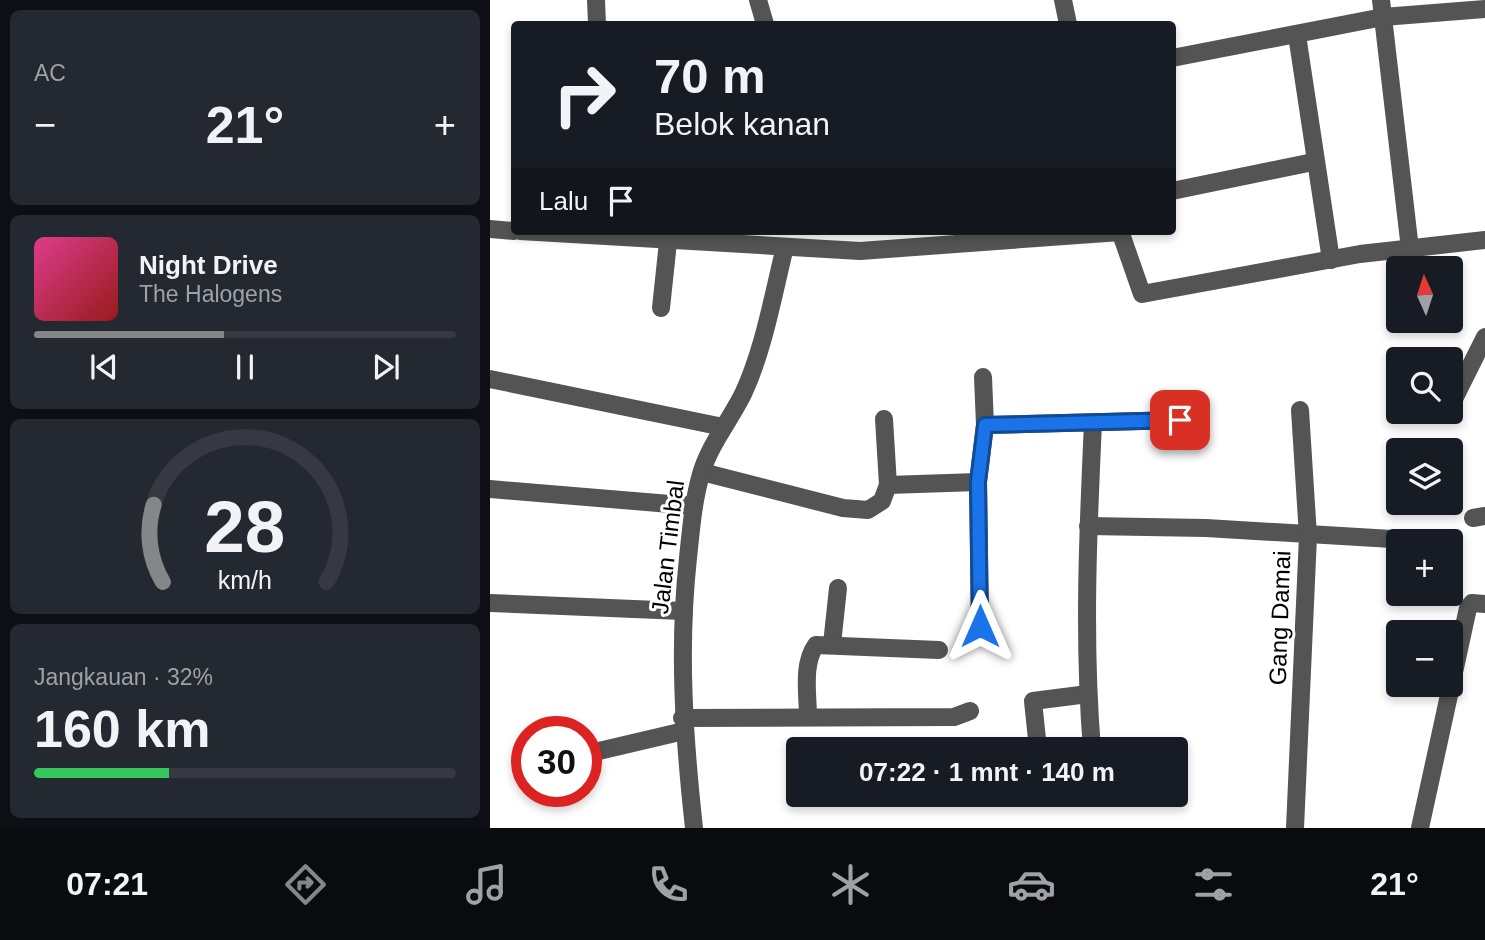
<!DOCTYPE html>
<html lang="id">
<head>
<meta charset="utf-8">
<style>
  :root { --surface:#171b24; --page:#242831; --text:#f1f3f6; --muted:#9ea1a6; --line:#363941; --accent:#858687 }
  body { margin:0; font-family:Helvetica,sans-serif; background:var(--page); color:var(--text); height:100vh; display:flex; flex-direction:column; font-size:26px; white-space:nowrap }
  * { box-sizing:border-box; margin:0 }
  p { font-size:23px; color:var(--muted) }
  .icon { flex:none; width:38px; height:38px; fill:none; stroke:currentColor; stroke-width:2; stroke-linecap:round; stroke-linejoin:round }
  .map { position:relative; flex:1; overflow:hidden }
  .sheet { display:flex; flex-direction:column; gap:10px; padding:10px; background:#0d0f14; width:490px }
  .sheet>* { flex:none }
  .guide { position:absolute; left:21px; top:21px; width:665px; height:214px; border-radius:7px; box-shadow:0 4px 10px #0003; background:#171b24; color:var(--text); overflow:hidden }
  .needle { width:46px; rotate:357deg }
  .controls { position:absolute; left:896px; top:256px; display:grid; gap:14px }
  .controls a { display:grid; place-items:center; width:77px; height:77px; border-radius:7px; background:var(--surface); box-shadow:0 4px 10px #0003; font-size:35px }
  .speed { position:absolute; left:21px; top:716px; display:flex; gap:14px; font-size:35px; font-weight:700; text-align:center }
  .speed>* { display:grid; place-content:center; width:91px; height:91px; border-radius:50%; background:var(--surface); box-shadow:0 4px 10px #0003; line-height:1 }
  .speed .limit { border:10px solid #d22; background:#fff; color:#111 }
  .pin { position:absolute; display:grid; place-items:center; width:60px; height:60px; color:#fff; margin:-30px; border-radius:14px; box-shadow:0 4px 10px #0006 }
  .me { position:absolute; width:77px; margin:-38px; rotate:0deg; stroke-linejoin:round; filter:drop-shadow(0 0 5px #0008) }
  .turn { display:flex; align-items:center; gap:24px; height:147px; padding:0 28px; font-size:32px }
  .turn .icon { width:91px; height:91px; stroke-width:2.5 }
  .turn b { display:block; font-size:49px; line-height:60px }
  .then { display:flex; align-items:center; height:66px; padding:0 28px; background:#0003; gap:14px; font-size:26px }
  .big { font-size:52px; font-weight:800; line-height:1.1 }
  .sheet .card { flex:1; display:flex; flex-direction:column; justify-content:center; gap:10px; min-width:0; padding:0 24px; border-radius:10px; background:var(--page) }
  .sheet .dial { align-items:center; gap:0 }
  .dial svg { height:182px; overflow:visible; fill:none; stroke:var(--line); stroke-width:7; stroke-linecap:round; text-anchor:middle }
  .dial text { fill:var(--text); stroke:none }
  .song { display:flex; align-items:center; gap:21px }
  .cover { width:84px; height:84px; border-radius:10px; background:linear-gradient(135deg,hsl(330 70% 55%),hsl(0 70% 35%)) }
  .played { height:7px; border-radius:4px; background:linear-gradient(90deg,var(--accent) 45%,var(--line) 45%) }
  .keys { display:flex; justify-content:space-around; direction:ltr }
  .heat { display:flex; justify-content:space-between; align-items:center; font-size:38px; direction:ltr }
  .charge { height:10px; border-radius:5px; background:linear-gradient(90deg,#34c759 32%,var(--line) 0) }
  .trip { position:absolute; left:296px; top:737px; width:402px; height:70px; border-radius:7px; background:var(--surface); box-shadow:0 4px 10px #0003; font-weight:800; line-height:70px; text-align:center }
  .tab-bar { display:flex; height:112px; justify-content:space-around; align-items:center; background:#090b0e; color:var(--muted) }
  .tab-bar .icon { width:49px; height:49px }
  .tab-bar .on { color:var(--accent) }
  .tab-bar b { font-size:32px; color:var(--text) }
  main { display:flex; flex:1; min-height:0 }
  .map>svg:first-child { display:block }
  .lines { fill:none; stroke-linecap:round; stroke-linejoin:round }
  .minor { stroke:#545454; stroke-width:18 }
  .route-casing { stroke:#114b97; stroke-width:18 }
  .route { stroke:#1a73e8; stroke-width:12 }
  .labels { text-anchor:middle; stroke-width:6; stroke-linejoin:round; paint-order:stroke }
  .street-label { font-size:24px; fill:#000; stroke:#fff }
</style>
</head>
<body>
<main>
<section class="sheet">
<div class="card"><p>AC</p>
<div class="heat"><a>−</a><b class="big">21°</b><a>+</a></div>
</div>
<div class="card">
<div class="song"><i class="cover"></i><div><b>Night Drive</b><p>The Halogens</p></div></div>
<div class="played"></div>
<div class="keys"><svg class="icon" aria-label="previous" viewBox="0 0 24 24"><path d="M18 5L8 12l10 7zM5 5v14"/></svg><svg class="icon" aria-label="pause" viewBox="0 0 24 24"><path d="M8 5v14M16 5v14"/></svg><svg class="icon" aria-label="next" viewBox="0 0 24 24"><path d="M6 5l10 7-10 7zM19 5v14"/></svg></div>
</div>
<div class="card dial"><svg viewBox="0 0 100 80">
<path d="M14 69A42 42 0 1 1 86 69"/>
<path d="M14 69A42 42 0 0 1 10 35" stroke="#858687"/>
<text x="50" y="56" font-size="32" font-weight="700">28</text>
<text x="50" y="72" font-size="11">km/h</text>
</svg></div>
<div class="card"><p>Jangkauan · 32%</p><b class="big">160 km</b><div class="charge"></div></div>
</section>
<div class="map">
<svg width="995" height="828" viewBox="0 0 995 828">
  <rect width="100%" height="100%" fill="#fff"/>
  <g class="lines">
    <g class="minor">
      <polyline points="106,0 107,24"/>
      <polyline points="268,0 275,24"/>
      <polyline points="573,0 578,24"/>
      <polyline points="891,0 920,249"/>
      <polyline points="807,35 841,260"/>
      <polyline points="682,58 893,17 995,9"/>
      <polyline points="682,191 823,162"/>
      <polyline points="0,229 24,231"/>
      <polyline points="30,231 370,251 630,232"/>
      <polyline points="630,231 652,294 870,254 995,240"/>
      <polyline points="171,308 178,242"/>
      <polyline points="0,379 233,427"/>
      <polyline points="961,405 995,337"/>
      <polyline points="495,425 690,420"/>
      <polyline points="212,472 353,508 378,510 392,501 398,485 394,419"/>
      <polyline points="398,485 488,482"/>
      <polyline points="0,489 204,506"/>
      <polyline points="983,518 995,516"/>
      <polyline points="598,526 716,528 919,540"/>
      <polyline points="0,603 192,611"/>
      <polyline points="490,626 488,482 495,425 493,377"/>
      <polyline points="342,644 348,588"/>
      <path d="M318 717C318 695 312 664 326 645L449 650"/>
      <polyline points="192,718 464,717 480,711"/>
      <polyline points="548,749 543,701 598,694"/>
      <path d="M602 749C593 641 598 531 603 423"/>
      <polyline points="96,754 194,731"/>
      <polyline points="606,794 606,797"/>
      <path d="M204 828C194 737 188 649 198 558 201 530 203 502 211 474 220 444 239 422 253 394 274 349 283 295 295 247"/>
      <polyline points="805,828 818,536 810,410"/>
      <polyline points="930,828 978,608 982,603 995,604"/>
    </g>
  </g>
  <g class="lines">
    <g class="route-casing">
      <polyline id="route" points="490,626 488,482 495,425 690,420"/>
    </g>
    <use href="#route" class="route"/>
  </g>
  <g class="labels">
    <g class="street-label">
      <text transform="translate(178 547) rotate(-83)" y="8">Jalan Timbal</text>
      <text transform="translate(790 618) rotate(-88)" y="8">Gang Damai</text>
    </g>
  </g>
</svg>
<div class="controls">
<a><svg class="needle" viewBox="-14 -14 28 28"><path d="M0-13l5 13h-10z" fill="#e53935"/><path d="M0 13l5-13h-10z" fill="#9ea1a6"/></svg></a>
<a><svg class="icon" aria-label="search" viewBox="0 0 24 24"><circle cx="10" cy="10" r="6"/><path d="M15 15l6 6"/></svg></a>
<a><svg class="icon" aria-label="layers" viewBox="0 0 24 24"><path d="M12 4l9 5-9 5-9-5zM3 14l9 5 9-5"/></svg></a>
<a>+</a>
<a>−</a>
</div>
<div class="speed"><div class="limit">30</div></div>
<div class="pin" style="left:690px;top:420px;background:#d93025"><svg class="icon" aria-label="arrive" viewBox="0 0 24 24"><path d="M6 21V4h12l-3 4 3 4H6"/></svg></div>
<svg class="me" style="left:490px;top:626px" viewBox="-20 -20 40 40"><path d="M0-17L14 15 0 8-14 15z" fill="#1a73e8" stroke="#fff" stroke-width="4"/></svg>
<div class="trip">07:22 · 1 mnt · 140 m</div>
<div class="guide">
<div class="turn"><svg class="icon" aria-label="right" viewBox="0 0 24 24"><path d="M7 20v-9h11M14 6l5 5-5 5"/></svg><div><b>70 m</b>Belok kanan</div></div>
<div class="then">Lalu<svg class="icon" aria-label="arrive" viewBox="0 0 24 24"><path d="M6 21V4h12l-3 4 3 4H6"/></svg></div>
</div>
</div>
</main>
<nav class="tab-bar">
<b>07:21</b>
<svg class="icon on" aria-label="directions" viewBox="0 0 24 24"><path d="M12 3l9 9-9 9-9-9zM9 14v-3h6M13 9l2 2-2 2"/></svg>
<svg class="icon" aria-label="music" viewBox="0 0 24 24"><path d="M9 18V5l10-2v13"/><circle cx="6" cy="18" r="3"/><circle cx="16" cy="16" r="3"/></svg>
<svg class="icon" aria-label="phone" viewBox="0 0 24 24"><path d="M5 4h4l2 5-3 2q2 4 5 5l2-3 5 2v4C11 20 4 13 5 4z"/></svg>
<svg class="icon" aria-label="climate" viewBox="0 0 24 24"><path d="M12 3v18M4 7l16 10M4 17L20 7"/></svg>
<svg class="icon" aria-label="car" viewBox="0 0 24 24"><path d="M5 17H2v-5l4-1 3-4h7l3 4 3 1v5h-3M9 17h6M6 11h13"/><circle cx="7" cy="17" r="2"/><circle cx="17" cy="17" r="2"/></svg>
<svg class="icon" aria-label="filters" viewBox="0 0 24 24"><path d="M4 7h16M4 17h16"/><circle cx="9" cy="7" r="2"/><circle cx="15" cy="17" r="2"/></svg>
<b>21°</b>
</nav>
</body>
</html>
